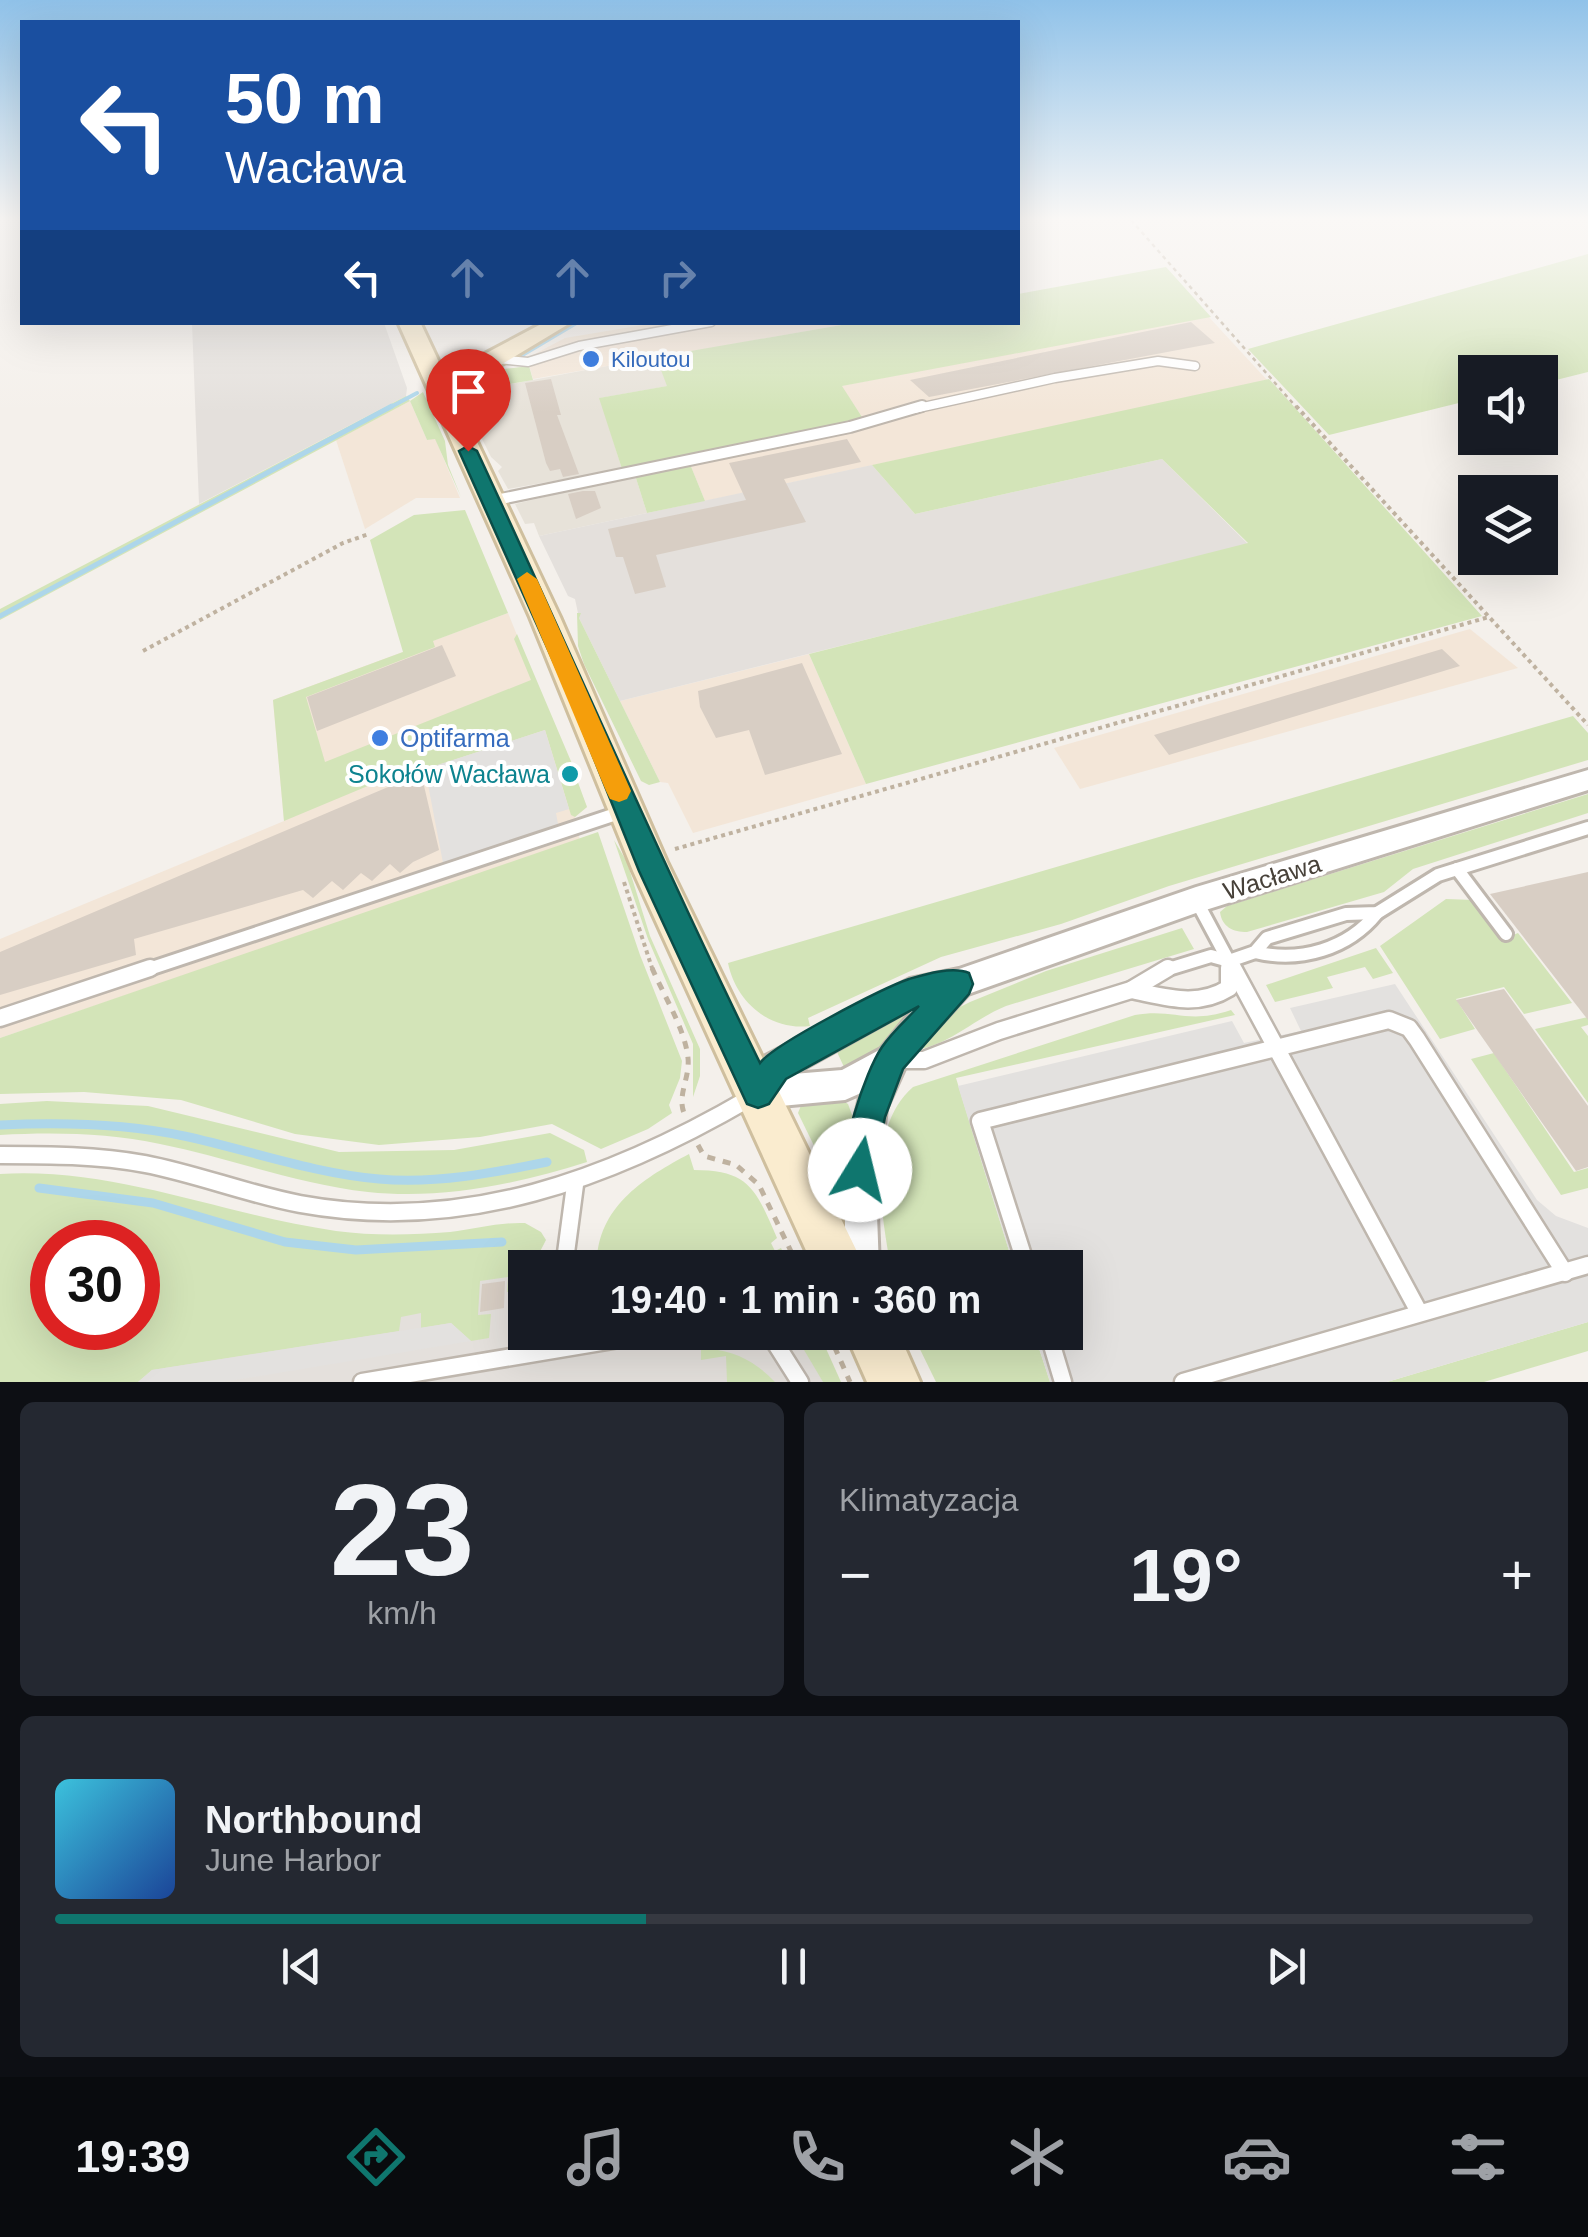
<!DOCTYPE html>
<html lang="pl">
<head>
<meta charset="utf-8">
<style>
  :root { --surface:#171b24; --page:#242831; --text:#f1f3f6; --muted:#9ea1a6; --line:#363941; --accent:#0f766e }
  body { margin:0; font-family:Helvetica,sans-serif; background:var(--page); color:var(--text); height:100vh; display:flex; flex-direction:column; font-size:38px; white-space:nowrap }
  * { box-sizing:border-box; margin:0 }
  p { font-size:32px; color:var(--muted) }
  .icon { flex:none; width:55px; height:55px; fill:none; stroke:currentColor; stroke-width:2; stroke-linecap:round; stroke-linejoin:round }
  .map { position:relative; height:1382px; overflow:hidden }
  .sheet { display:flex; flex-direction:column; gap:20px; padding:20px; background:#0d0f14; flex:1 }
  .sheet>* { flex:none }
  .top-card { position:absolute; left:20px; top:20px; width:1000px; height:305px; border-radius:0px; box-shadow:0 10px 40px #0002; background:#1a4fa0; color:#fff; overflow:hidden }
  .buttons { position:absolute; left:1458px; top:355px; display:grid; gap:20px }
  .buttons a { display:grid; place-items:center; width:100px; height:100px; border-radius:0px; background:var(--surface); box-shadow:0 10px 40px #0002; font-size:50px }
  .speed { position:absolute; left:30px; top:1220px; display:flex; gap:20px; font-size:50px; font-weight:700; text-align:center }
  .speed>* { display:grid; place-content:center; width:130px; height:130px; border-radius:50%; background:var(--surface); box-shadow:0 10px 40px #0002; line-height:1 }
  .speed .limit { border:15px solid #d22; background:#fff; color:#111 }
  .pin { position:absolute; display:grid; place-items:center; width:85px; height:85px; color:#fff; margin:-102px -42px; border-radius:50% 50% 50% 0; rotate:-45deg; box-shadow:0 0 10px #0007 }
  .pin .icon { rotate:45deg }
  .me { position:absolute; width:110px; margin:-55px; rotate:9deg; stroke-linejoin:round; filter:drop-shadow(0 0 8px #0008) }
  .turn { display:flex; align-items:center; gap:35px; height:210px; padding:0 40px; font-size:45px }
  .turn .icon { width:130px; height:130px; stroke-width:2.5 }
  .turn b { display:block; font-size:70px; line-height:85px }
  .lanes { display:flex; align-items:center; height:95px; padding:0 40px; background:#0003; justify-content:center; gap:50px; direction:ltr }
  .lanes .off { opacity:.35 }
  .big { font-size:75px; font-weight:700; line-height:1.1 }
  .sheet .card { flex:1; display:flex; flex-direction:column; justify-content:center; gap:15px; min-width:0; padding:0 35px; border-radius:15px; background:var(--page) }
  .sheet .dial { align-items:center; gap:0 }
  .dial b { font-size:130px; line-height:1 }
  .song { display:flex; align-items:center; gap:30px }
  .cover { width:120px; height:120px; border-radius:15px; background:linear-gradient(135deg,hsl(190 70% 55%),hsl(220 70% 35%)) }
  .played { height:10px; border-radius:5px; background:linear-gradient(90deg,var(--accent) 40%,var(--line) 40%) }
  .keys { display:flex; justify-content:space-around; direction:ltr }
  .heat { display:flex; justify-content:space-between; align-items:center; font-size:55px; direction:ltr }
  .sheet .tiles { flex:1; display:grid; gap:20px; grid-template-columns:1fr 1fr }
  .card:last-child { grid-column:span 2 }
  .trip { position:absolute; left:508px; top:1250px; width:575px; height:100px; border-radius:0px; background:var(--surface); box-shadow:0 10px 40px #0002; font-weight:700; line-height:100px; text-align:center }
  .tab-bar { display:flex; height:160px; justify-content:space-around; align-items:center; background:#090b0e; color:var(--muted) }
  .tab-bar .icon { width:70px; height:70px }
  .tab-bar .active { color:var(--accent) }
  .tab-bar b { font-size:45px; color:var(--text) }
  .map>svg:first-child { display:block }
  .residential { fill:#e7e2d9 }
  .commercial { fill:#f3e6d8 }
  .industrial { fill:#e4e0dc }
  .green { fill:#d3e4b8; fill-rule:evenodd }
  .parking { fill:#e3e1df }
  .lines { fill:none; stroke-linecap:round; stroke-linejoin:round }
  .stream-far2 { stroke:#add6ea; stroke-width:4 }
  .stream-far1 { stroke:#add6ea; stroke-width:5 }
  .stream { stroke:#add6ea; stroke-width:9 }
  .building { fill:#d8cec4 }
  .lane-far3-casing { stroke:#bfb7ae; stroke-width:11 }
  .lane-far2-casing { stroke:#bfb7ae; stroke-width:14 }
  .lane-far1-casing { stroke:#bfb7ae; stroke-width:18 }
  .lane-casing { stroke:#bfb7ae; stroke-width:21 }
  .street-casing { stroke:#bfb7ae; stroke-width:6 }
  .secondary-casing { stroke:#cfbf9e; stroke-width:6 }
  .path-far2 { stroke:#bfb2a0; stroke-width:2.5; stroke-dasharray:4 4; stroke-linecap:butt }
  .path-far1 { stroke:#bfb2a0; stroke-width:4; stroke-dasharray:4 4; stroke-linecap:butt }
  .path { stroke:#bfb2a0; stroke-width:5; stroke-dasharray:8 8; stroke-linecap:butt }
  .lane-far3 { stroke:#fff; stroke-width:8 }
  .lane-far2 { stroke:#fff; stroke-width:10 }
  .lane-far1 { stroke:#fff; stroke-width:12 }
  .lane { stroke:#fff; stroke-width:16 }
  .street { fill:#fff; fill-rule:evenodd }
  .secondary { fill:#faeccf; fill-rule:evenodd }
  .route { fill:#0f766e; stroke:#0a4d48; stroke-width:2.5 }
  .slow { fill:#f59e0b }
  .shop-dot { fill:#3f7fe0; stroke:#fff; stroke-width:4 }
  .culture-dot { fill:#0f9aa8; stroke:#fff; stroke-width:4 }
  .labels { text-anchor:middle; stroke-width:8; stroke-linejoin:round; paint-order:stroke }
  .far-shop-label { font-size:22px; fill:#366cbe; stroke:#fff; text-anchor:start }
  .shop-label { font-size:25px; fill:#366cbe; stroke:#fff; text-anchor:start }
  .culture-label { font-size:25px; fill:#0d838f; stroke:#fff; text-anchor:end }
  .street-label { font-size:25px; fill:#474139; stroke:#fff }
</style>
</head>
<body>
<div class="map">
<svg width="1588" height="1382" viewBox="0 0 1588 1382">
  <rect width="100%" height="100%" fill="#f4f0eb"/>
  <g class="residential">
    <polygon points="656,357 668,386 600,398 622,469 508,489 498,471 502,467 491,457 473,421 493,414 488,403 474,405 467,392"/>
    <polygon points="635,475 647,513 539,536 534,523 525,524 515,504"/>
  </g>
  <g class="commercial">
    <polygon points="1207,315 1268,381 705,501 690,464 859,431 867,424 841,386"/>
    <polygon points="655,323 853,323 533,379 527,358 565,338"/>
    <polygon points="410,401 427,440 435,438 460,498 416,498 365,529 336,440"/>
    <polygon points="508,613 587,807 575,817 580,841 0,1038 0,939 284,821 273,700"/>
    <polygon points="1470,629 1518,668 1080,789 1054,748"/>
    <polygon points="809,654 866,784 693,833 668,783 660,782 620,701"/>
  </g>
  <g class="industrial">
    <polygon points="192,323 384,323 407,388 406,396 199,504"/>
    <polygon points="1162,459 1248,544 620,701 579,618 575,599 568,596 539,536 872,465 915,514"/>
    <polygon points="525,1268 525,1332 814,1333 837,1382 0,1382 138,1328"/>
  </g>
  <g class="green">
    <polygon points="1588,254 1588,372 1540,384 1540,372 1475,372 1475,399 1329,435 1248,349"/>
    <polygon points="1166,267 1211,317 842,386 862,417 845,424 622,469 599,398 667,386 656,357 853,323 1018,322 1018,294"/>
    <path d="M529 366 533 380 468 391 477 408 463 411 456 396C469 368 504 370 529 366Z"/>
    <polygon points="1269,379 1482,616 866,784 809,654 1248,543 1162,459 915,514 872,465"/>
    <polygon points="423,392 445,441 448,465 461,497 435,439 427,440 410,401 0,620 0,609 406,396 410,401"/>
    <polygon points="690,464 705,501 647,513 635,475"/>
    <polygon points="465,510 508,613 433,641 435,647 306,697 325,762 531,680 514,639 517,634 573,766 564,770 566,779 576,777 587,807 575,817 571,815 545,730 420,771 418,765 284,821 273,700 403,652 370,540 414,515"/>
    <polygon points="577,613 581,613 579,618 660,782 649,785 641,781 584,664 578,646"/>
    <path d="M1573 716 1588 733V760L1169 886 1061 924 941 957 808 1018 810 1026C770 1031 736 1002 728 963Z"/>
    <path d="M1588 794V813L1413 869 1384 892 1247 932C1233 932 1222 927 1220 912L1227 906Z"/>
    <polygon points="598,832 640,955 682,1061 680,1078 669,1105 672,1113 648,1129 601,1149 552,1124 480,1137 379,1145 295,1134 181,1100 84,1092 0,1094 0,1038"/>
    <polygon points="614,840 627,862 650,936 700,1049 700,1076 693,1097 693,1044 648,939"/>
    <polygon points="1446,899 1474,900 1503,939 1518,933 1572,1003 1524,1014 1504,987 1456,999 1475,1029 1440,1039 1380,946"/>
    <path d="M1182 928 1194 949 1006 1006C974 1019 951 1044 916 1050L948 1013 970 1002 1046 971Z"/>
    <polygon points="1376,948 1393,973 1373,979 1365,967 1327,977 1333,988 1275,1002 1266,985"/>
    <path d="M910 1010 914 1011C895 1035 878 1055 851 1070L844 1067 837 1052Z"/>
    <path d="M1231 1010 1235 1015 956 1078 1014 1267 891 1268C881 1213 866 1128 913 1087L1135 1015C1174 1008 1187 1025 1231 1010Z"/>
    <polygon points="1588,1017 1588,1025 1581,1027 1588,1036 1588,1103 1535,1029"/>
    <polygon points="1494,1053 1574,1172 1588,1168 1588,1188 1561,1195 1471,1059"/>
    <polygon points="840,1099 848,1104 855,1123 846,1211 798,1113 802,1103"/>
    <path d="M47 1101 148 1106 339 1152 454 1150 550 1133 584 1150 587 1162C517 1184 442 1200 368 1192 296 1184 230 1158 160 1144 107 1133 54 1132 0 1135V1104Z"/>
    <path d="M689 1154 694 1170C750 1170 756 1190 777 1238L771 1243 775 1251 781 1248 790 1267H598L602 1264V1258H597C601 1204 646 1177 689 1154Z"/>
    <path d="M0 1174C117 1167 222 1215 336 1231 373 1236 413 1235 450 1232 475 1229 500 1222 525 1223L541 1232 546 1240 532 1267 525 1268 520 1291 507 1292 508 1277 480 1281 478 1315 491 1314 489 1338 471 1341 451 1323 421 1328V1313L401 1317 399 1331 152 1370 138 1382H0ZM52 1242H138V1328H52Z"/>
    <polygon points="1588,1322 1588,1351 1484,1382 1387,1382"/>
    <polygon points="794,1333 819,1333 841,1382 823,1382"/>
    <polygon points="912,1333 1034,1333 1050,1382 936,1382"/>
    <path d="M710 1349C736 1351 757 1363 775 1382H727L726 1356 701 1360V1350Z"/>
  </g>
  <g class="parking">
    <polygon points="545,730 569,809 556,813 558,824 443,863 425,769"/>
    <polygon points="1395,984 1537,1200 1556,1216 1588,1228 1588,1322 1387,1382 1050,1382 1034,1333 1065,1332 1065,1268 1014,1267 958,1086 1232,1021 1244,1043 1301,1031 1290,1008"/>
    <polygon points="451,1323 471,1341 223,1382 138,1382 152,1370"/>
  </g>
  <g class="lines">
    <g class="stream-far2">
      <polyline points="519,357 578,322"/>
      <polyline points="480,379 498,369"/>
      <polyline points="387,409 417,393"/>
    </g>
    <polyline class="stream-far1" points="0,616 392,406"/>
    <g class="stream">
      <path d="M0 1125C62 1122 123 1123 184 1136 249 1150 312 1173 379 1179 436 1184 492 1173 547 1162"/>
      <polyline points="39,1188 153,1203 285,1242 356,1250 502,1242"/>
    </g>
  </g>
  <g class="building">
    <polygon points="1191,322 1215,343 929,397 910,380"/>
    <polygon points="551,379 561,415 557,415 579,474 563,477 560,469 550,471 546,463 525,383"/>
    <polygon points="847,439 861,462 784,479 806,522 656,555 666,587 635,594 623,557 616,557 608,529 746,500 729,463"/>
    <polygon points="583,491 595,491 601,508 576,519 568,494"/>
    <polygon points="442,645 456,676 317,731 307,697"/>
    <polygon points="1442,649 1460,666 1169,755 1154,735"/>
    <polygon points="802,663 842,754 765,775 749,730 716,738 700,707 698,691"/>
    <polygon points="421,773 439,850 413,862 400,873 390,864 372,881 361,873 343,890 332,881 313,898 303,890 134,939 136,955 0,995 0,952"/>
    <polygon points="1588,872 1588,1020 1490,894"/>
    <polygon points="1504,989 1588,1106 1588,1167 1576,1171 1456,1000"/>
    <polygon points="505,1281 504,1308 480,1312 482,1284"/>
  </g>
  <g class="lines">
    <g class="lane-far3-casing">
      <g id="lane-far3">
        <polyline points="498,359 528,362 579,346 711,322"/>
        <polyline points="914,409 1055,378 1158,361 1195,366"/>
      </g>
    </g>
    <g class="lane-far2-casing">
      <polyline id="lane-far2" points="491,501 850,427 922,406"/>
    </g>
    <g class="lane-far1-casing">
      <g id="lane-far1">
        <polyline points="1457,869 1506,934"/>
        <polyline points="1196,900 1234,971"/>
        <path d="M1255 952C1300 963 1348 949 1377 913"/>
        <polyline points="1229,964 1229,971"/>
        <polyline points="143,971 622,812"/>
        <polyline points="1162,971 1211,956 1229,961 1255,952 1267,938 1346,914 1377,913 1438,875 1588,828"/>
      </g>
    </g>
    <g class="lane-casing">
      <g id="lane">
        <polyline points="1233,968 1419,1312"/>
        <path d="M1131 990C1166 997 1197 1008 1229 988V968"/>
        <polyline points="0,1018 150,968"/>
        <polyline points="894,1060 924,1060 999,1031 1131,990 1168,968"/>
        <path d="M0 1155C48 1155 97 1155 145 1164 197 1174 247 1194 300 1204 463 1234 611 1179 750 1098"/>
        <polyline points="564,1268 575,1185"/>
        <polyline points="1027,1268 980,1121 1389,1020 1409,1028 1417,1039 1565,1273"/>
        <polyline points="763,1332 774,1341 800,1382"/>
        <polyline points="1048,1332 1063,1382"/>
        <polyline points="362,1382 661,1332"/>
        <polyline points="1183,1382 1588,1265"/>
      </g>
    </g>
    <g class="street-casing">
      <path id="street" d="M1588 770V790L1196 913 968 994 908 1060 886 1109 876 1188 879 1268H845V1161L861 1093 845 1100 758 1108 747 1104 743 1093 764 1057 910 979 959 969 1196 887ZM916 1006 881 1049 842 1070 793 1074Z"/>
    </g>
    <g class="secondary-casing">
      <g id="secondary">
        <polygon points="398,322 420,322 445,375 545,322 572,322 474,381 452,389 560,617 667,862 865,1268 814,1268 633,871 530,617"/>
        <polygon points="845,1332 898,1332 920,1382 867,1382"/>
      </g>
    </g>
    <polyline class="path-far2" points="1131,220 1298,409"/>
    <g class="path-far1">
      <polyline points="1296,406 1588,725"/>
      <polyline points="143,651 343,543 369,534"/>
      <polyline points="675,849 1489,617"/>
      <polyline points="624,882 653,971"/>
    </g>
    <g class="path">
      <path d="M652 968C664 996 685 1029 688 1058 690 1078 677 1095 684 1113"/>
      <polyline points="698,1145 704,1156 736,1165 759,1185 799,1268"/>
      <polyline points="828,1332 850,1382"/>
    </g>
    <use href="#lane-far3" class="lane-far3"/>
    <use href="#lane-far2" class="lane-far2"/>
    <use href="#lane-far1" class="lane-far1"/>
    <use href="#lane" class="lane"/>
    <use href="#street" class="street"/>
    <use href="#secondary" class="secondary"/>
  </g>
  <linearGradient id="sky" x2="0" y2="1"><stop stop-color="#90c2e9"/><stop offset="0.53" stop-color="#faf8f6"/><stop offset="1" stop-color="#faf8f6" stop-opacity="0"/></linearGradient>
  <rect width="1588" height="413" fill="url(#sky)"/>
  <path class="route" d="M468 446 477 451C572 655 661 861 760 1063 774 1044 883 988 909 979 926 974 953 966 969 973L973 984 969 994 903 1069 885 1117 872 1182 860 1187 848 1182C837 1154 865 1072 882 1047 892 1032 907 1019 919 1006L786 1079 769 1104 758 1108 747 1104 639 871 568 694 459 451Z"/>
  <polygon class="slow" points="527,572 537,579 631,791 627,799 619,802 610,799 606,791 517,579"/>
  <g class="shop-dot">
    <circle cx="591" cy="359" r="10"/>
    <circle cx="380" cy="738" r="10"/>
  </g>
  <circle class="culture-dot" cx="570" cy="774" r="10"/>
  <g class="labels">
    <g class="far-shop-label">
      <text x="611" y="367">Kiloutou</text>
    </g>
    <g class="shop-label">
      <text x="400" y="747">Optifarma</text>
    </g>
    <g class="culture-label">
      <text x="550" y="783">Sokołów Wacława</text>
    </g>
    <g class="street-label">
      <text transform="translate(1272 877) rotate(-17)" y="9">Wacława</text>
    </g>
  </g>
</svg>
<div class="buttons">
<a><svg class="icon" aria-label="sound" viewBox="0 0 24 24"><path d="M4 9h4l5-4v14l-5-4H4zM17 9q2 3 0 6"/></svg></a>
<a><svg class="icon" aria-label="layers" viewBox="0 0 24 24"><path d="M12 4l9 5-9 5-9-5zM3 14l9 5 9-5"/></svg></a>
</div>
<div class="speed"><div class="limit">30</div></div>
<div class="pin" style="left:468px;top:451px;background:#d93025"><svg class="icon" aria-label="arrive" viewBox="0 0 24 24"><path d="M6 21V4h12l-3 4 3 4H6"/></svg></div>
<svg class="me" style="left:860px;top:1170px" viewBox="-20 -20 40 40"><circle r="19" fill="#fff"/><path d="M0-13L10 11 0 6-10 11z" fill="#0f766e"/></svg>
<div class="trip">19:40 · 1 min · 360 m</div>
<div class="top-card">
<div class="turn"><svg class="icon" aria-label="left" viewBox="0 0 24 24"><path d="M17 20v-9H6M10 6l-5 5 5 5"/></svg><div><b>50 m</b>Wacława</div></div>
<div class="lanes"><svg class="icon" aria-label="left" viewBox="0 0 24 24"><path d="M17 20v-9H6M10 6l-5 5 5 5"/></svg><svg class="icon off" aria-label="ahead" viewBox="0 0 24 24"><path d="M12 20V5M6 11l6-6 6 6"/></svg><svg class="icon off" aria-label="ahead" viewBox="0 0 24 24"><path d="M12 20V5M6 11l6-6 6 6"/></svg><svg class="icon off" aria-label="right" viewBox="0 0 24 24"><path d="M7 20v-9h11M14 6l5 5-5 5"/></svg></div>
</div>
</div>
<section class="sheet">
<div class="tiles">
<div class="card dial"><b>23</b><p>km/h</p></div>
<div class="card"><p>Klimatyzacja</p>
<div class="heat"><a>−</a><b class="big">19°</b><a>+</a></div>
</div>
<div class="card">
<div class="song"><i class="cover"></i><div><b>Northbound</b><p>June Harbor</p></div></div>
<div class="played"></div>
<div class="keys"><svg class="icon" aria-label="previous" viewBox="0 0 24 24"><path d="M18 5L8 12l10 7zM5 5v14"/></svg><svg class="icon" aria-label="pause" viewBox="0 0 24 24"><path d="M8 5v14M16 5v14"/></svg><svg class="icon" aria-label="next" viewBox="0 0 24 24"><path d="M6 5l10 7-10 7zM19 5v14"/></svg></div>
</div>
</div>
</section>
<nav class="tab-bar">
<b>19:39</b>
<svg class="icon active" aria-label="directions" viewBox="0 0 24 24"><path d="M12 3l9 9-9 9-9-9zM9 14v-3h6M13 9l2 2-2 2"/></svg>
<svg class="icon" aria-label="music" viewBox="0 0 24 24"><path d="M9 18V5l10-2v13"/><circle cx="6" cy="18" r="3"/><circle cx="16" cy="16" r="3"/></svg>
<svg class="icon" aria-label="phone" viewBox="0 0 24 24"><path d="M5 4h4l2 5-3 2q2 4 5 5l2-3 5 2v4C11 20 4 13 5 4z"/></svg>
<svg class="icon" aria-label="climate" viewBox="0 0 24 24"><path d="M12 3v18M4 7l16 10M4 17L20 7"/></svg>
<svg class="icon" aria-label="car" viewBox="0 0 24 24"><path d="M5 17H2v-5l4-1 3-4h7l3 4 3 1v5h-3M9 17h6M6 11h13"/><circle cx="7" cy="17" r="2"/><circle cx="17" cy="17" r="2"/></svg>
<svg class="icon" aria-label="filters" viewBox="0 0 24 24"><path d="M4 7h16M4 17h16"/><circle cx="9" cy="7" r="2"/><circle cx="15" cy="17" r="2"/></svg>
</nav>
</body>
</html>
